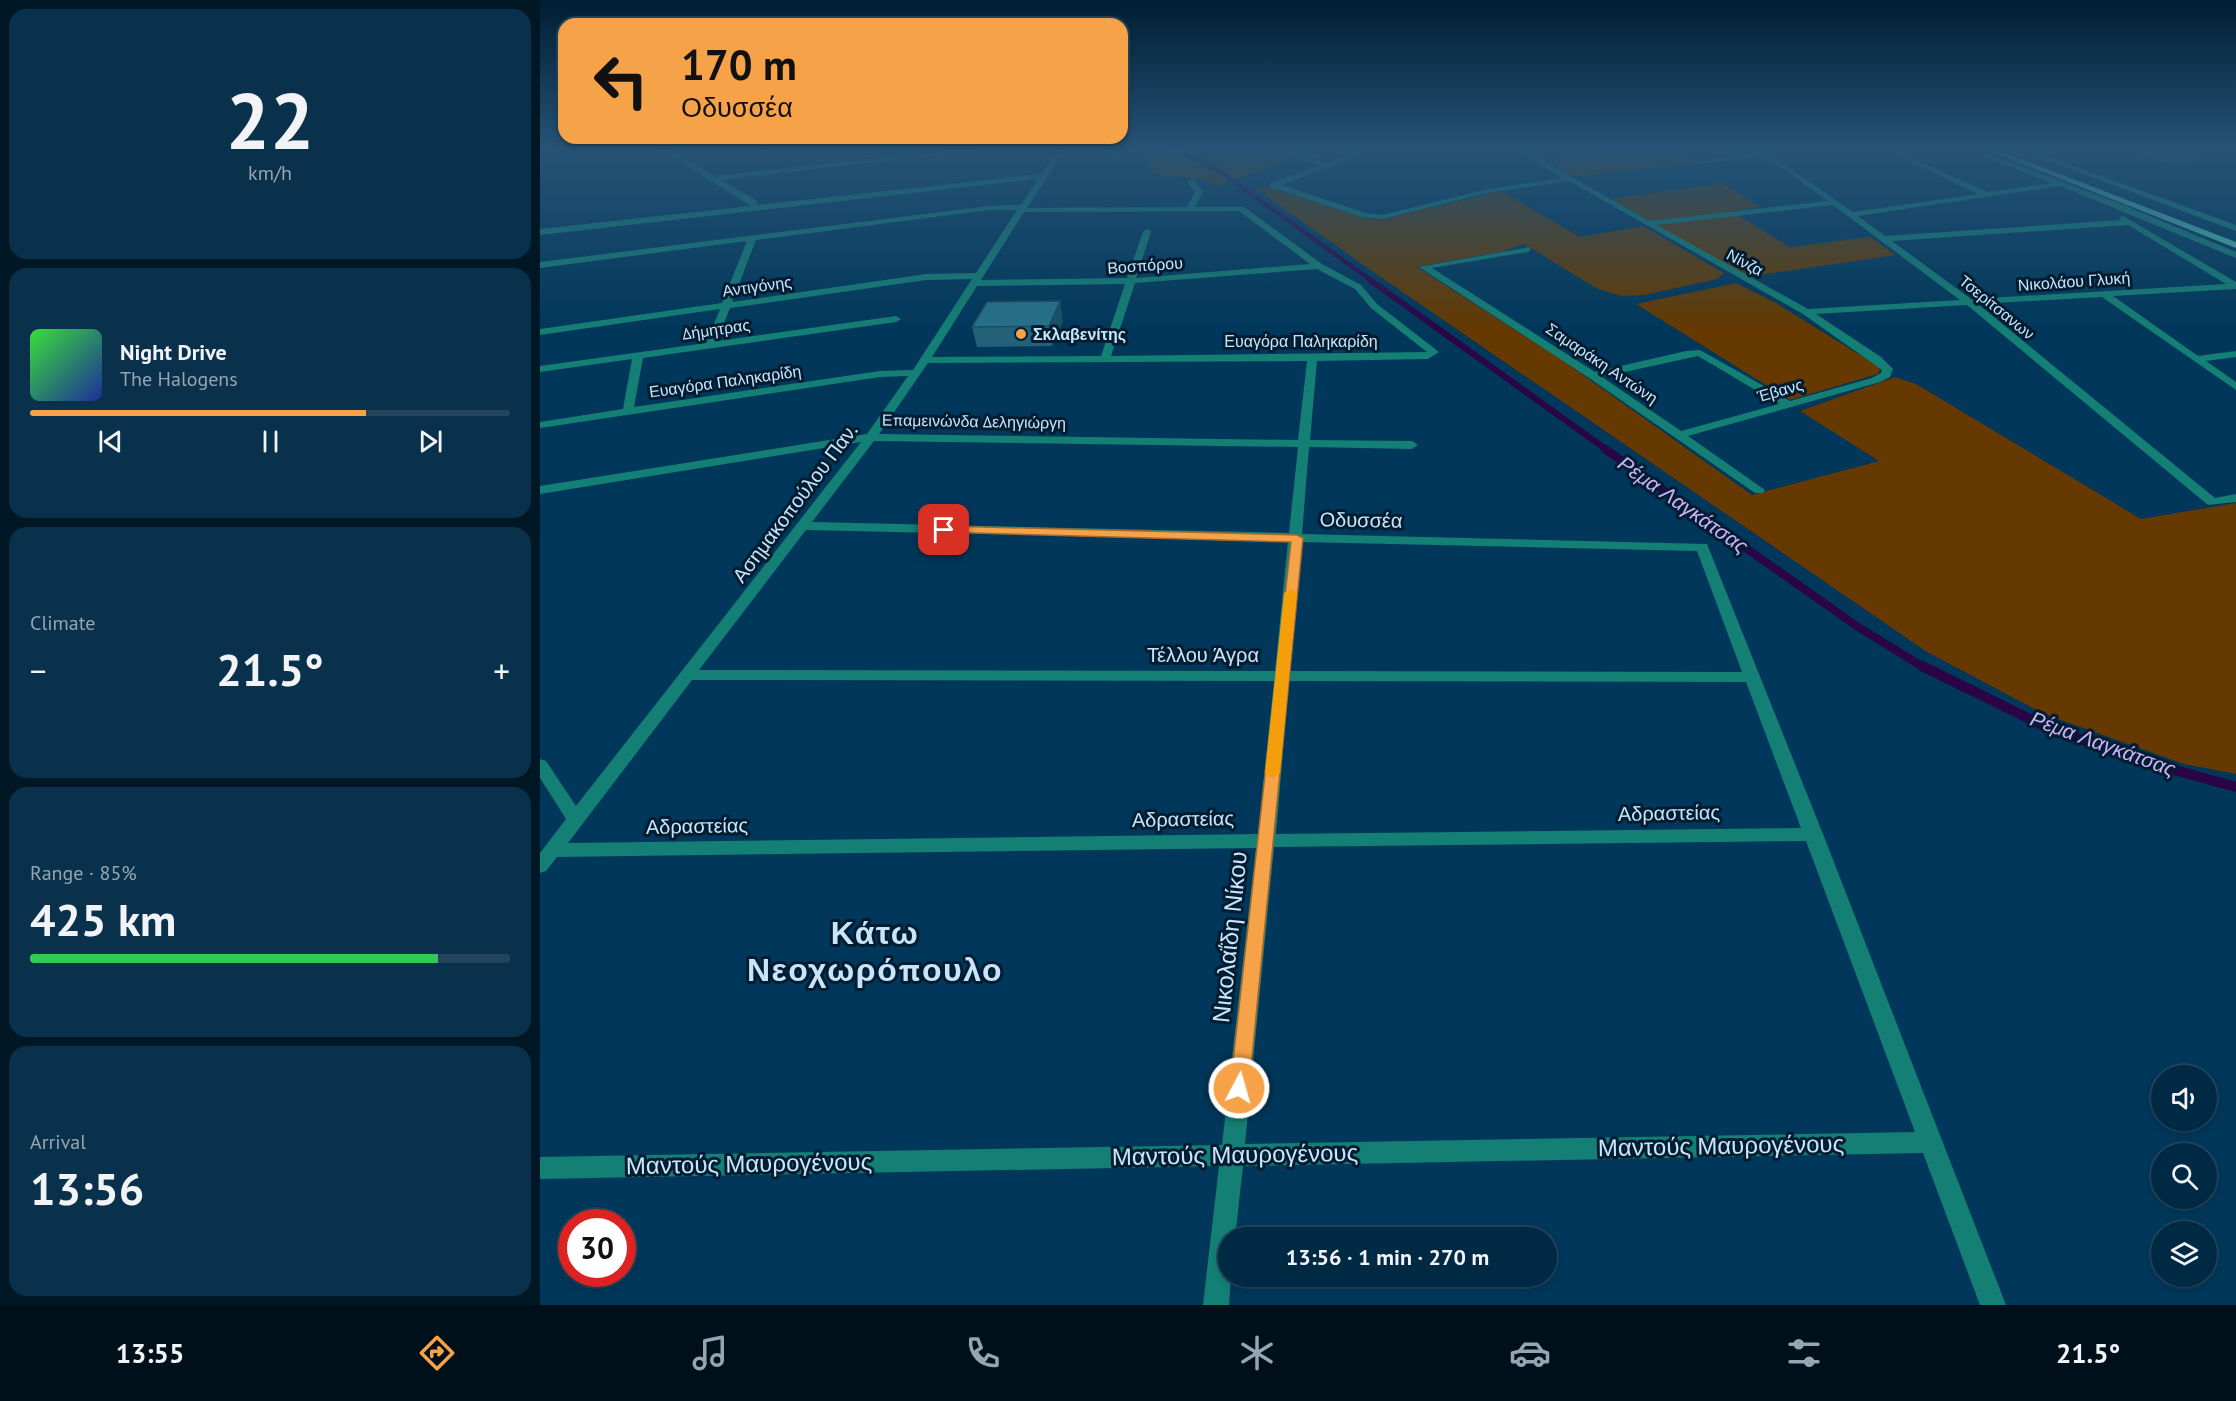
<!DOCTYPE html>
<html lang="en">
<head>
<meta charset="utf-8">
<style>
  :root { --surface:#002944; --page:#0a314b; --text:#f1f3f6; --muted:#95a6b2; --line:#22455d; --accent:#f6a248 }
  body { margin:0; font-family:"PT Sans",sans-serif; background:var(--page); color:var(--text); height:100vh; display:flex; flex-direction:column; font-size:22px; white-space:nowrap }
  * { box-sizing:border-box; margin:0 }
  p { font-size:20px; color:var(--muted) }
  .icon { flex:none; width:33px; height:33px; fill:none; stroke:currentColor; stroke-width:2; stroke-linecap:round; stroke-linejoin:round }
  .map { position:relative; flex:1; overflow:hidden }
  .details { display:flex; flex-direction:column; gap:9px; padding:9px; background:#001725; width:540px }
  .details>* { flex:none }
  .banner { position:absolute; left:18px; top:18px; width:570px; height:126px; border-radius:18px; box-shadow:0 3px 9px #0003,0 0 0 2px var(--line); background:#f6a248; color:#111; overflow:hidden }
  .controls { position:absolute; left:1611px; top:1065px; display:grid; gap:12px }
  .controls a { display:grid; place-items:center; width:66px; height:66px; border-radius:50%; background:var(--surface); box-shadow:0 3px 9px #0003,0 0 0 2px var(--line); font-size:30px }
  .speed { position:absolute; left:18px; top:1209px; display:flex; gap:12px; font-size:30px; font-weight:700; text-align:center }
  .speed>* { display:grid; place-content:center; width:78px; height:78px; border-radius:50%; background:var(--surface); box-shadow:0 3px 9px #0003,0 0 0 2px var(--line); line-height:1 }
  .speed .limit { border:9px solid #d22; background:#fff; color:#111 }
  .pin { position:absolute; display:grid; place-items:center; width:51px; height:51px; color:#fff; margin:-26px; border-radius:12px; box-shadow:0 3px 9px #0006 }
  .me { position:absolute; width:66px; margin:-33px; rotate:6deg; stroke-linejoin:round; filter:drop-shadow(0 0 4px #0008) }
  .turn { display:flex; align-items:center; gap:21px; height:126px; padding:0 24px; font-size:27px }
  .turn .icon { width:78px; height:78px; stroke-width:2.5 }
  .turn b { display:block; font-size:42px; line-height:51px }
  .big { font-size:45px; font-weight:600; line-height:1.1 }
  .details .card { flex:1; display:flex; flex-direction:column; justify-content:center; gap:9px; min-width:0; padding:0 21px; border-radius:18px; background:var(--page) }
  .details .dial { align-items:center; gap:0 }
  .dial b { font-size:78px; line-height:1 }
  .song { display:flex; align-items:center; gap:18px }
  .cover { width:72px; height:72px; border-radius:9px; background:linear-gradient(135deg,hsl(120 70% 55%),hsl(230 70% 35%)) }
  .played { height:6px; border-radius:3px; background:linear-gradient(90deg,var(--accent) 70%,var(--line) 70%) }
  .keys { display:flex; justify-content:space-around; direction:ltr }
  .heat { display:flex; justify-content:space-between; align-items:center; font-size:33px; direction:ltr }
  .charge { height:9px; border-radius:4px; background:linear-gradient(90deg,#34c759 85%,var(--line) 0) }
  .trip { position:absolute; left:678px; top:1227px; width:339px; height:60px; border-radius:30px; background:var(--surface); box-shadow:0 3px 9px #0003,0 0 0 2px var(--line); font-weight:600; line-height:60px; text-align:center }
  .tab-bar { display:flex; height:96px; justify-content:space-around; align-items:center; background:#00101b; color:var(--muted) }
  .tab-bar .icon { width:42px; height:42px }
  .tab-bar .selected { color:var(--accent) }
  .tab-bar b { font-size:27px; color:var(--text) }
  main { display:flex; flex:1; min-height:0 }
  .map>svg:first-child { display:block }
  .green { fill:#653900 }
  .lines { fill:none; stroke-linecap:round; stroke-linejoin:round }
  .stream-far3 { stroke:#2a0447; stroke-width:4.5 }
  .stream-far2 { stroke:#2a0447; stroke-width:6 }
  .stream-far1 { stroke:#2a0447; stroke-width:8 }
  .stream { stroke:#2a0447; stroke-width:10 }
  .minor { fill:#147f74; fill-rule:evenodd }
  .major { fill:#4ebdaf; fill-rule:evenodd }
  .wall { fill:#226177 }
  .shaded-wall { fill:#1b4f61 }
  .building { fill:#27718a; stroke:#1b4f61; stroke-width:1.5 }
  .route { fill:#f6a248; stroke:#a0692f; stroke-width:1.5 }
  .slow { fill:#f59e0b }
  .poi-dot { fill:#f6a248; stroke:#021d31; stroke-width:2 }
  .labels { text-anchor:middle; stroke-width:6; stroke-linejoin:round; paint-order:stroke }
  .far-street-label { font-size:16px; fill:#cae4fa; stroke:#021d31 }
  .far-poi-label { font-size:16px; font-weight:bold; fill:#cae4fa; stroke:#021d31; text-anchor:start }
  .street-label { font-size:20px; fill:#cae4fa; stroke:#021d31 }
  .water-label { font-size:21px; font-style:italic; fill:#ceb0f6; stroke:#021d31 }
  .near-street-label { font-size:24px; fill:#cae4fa; stroke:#021d31 }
  .near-district-label { font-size:32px; font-weight:bold; letter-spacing:1.5px; fill:#c9e3f9; stroke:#021d31 }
</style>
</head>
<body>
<main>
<section class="details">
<div class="card dial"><b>22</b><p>km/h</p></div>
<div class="card">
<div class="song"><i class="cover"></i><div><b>Night Drive</b><p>The Halogens</p></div></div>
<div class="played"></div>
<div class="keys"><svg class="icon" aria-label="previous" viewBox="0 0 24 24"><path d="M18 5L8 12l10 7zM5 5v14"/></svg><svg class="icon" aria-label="pause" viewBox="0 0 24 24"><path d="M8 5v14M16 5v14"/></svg><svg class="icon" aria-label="next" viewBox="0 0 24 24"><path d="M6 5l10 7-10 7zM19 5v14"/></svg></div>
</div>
<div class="card"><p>Climate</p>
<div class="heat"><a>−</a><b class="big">21.5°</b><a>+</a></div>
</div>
<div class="card"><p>Range · 85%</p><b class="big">425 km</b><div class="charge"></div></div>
<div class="card"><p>Arrival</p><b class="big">13:56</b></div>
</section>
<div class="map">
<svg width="1696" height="1305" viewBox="0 0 1696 1305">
  <rect width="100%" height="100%" fill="#00375a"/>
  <g class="green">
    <path d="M596 149H709L750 160 677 186C656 170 624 183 612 171 608 167 606 159 604 154L590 151Z"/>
    <polygon points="1066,149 1128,149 1157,163 1035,177 1008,161 1072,152"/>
    <polygon points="1182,183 1220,207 1191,211 1250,247 1330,237 1356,255 1206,277 1071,199"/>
    <polygon points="727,187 826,218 840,220 961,191 1040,237 1103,226 1184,273 1177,279 1104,295 1082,296 1058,289 984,244 964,251 877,267 1022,360 1212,495 1339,461 1260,411 1355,377 1376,384 1601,519 1696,503 1696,774 1644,764 1504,714 1387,652 832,271 715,188"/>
    <polygon points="1196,283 1236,303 1333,363 1340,369 1338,374 1250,400 1096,304"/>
  </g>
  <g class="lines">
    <polyline class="stream-far3" points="630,149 662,161 682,173 832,281"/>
    <polyline class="stream-far2" points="830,280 1067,450"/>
    <polyline class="stream-far1" points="1065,449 1318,627 1385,668"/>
    <polyline class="stream" points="1382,666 1500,724 1587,757 1696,787"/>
    <g class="minor">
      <path d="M120 149H129L174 176 422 149H444L181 180 216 200 218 205 501 174 518 149H525L487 208 647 207 655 192 647 181 654 179 663 192 655 207H704L782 264 821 285 837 304 899 352 888 359 777 361 770 440 872 441 878 445 872 449 769 447 762 534 1167 544 1283 834 1466 1305H1440L1383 1153 703 1166 695 1238H688V1276H691L689 1305H663L679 1166 0 1179V1157L682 1145 716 848 17 857 6 871 0 873V853L26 819 0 778V759L6 761 36 806 321 442 0 494V486L327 434 368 376 340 377 0 428V422L83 409 92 359 0 372V366L166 343 180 309 0 335V329L182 303 207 241 0 268V262L449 206 481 205 498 179 0 235V229L211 206ZM449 210H477L436 273 386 274 192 302 216 240ZM699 211 770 264 596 278 611 232 607 229 603 232 587 278 441 280 484 212ZM777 269 815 289 831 308 887 352 571 356 595 283ZM432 279 373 370 340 371 94 407 103 358 356 322 361 319 356 316 177 341 190 308 386 280ZM585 284 561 356 392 357 437 286ZM767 361 758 440 339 434 388 363ZM334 441 758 447 749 533 272 522ZM266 530 748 541 735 671 159 670ZM761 542 1157 551 1202 672 750 671ZM152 680 734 681 718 834 28 843ZM749 681 1206 682 1261 828 736 834ZM1266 841 1375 1132 705 1144 734 847Z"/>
      <polygon points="586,149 595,149 591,151"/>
      <path d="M725 149C738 149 751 157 764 157 776 156 786 149 798 149L772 159 787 163 828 149H837L741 185 826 213 842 215 948 189 1022 178 975 149H983L1109 221 1288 201 1242 168 1223 157 1156 164 1152 162 1217 153 1212 149 1226 152 1275 149 1232 156 1313 212 1438 194 1343 149H1351L1448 192 1511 183 1425 149H1435L1581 204 1696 252V258L1520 186 1318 216 1345 236 1581 220 1579 218 1583 216 1696 282V289L1573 296 1658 356 1696 351V357L1666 361 1696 382V390L1562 297 1438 304 1675 498 1696 494V502L1668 505 1427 305 1276 314 1341 357 1353 369 1350 377 1340 382 1148 436 1225 490 1223 493H1215L1049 378 879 267 990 247V251L987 252 892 268 1055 372 1146 351 1160 350 1250 401 1332 378 1341 373 1342 370 1263 314 1029 181 948 193 842 219 822 217 730 187V183L780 166ZM1293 205 1420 300 1268 309 1117 225ZM1588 225 1686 284 1431 299 1352 241ZM1158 356 1239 404 1141 431 1062 377Z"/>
      <polygon points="1477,149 1487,149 1696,225 1696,231"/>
    </g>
    <polygon class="major" points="1445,149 1455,149 1696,242 1696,248"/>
  </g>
  <g class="wall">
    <polygon points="1589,149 1670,149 1643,166 1587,154"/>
    <polygon points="523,321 512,346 437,347 432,327"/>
  </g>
  <g class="shaded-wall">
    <polygon points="1652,149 1670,149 1643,166 1650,150"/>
    <polygon points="520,301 523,321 512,346 509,326"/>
  </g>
  <polygon class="building" points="520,301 509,326 432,327 447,302"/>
  <linearGradient id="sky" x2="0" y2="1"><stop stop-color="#001e32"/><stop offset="0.45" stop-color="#265376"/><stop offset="1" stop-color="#265376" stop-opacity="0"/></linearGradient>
  <rect width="1696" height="331" fill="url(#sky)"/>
  <polygon class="route" points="404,526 757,535 763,538 709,1088 706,1094 699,1097 692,1094 690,1088 751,542 400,532 398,530"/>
  <polygon class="slow" points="751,589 757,593 740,773 733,778 725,773 744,593"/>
  <circle class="poi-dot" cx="481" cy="334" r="6"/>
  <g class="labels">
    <g class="far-street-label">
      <text transform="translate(1205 262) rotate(28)" y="6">Νίνζα</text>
      <text transform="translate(605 265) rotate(-4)" y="6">Βοσπόρου</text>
      <text transform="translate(1534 281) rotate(-4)" y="6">Νικολάου Γλυκή</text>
      <text transform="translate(217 286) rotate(-8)" y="6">Αντιγόνης</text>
      <text transform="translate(1457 307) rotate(39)" y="6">Τσερίτσανων</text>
      <text transform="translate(176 329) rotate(-8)" y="6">Δήμητρας</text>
      <text x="761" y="347">Ευαγόρα Παληκαρίδη</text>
      <text transform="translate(1062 363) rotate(34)" y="6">Σαμαράκη Αντώνη</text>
      <text transform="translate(185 381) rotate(-8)" y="6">Ευαγόρα Παληκαρίδη</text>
      <text transform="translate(1240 390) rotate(-16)" y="6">Έβανς</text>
      <text transform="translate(434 421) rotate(1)" y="6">Επαμεινώνδα Δεληγιώργη</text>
    </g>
    <g class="far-poi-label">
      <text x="493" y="340">Σκλαβενίτης</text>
    </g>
    <g class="street-label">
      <text transform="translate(255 503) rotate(-53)" y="7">Ασημακοπούλου Παν.</text>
      <text transform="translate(821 520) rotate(1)" y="7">Οδυσσέα</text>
      <text x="663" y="662">Τέλλου Άγρα</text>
      <text transform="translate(1129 813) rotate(-1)" y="7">Αδραστείας</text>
      <text transform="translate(643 819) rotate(-1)" y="7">Αδραστείας</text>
      <text transform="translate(157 826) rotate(-1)" y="7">Αδραστείας</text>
    </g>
    <g class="water-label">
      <text transform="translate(1143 505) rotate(35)" y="7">Ρέμα Λαγκάτσας</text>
      <text transform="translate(1563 744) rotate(20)" y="7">Ρέμα Λαγκάτσας</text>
    </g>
    <g class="near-street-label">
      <text transform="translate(690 937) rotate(-84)" y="8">Νικολαΐδη Νίκου</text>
      <text transform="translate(1181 1146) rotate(-1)" y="8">Μαντούς Μαυρογένους</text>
      <text transform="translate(695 1155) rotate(-1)" y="8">Μαντούς Μαυρογένους</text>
      <text transform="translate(209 1164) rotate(-1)" y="8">Μαντούς Μαυρογένους</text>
    </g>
    <g class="near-district-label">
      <text x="335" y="944">Κάτω<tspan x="335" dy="37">Νεοχωρόπουλο</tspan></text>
    </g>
  </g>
</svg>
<div class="controls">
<a><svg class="icon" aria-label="sound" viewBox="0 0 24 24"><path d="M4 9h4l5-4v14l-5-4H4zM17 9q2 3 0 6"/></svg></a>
<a><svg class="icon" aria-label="search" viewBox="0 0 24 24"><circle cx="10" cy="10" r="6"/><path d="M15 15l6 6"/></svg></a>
<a><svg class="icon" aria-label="layers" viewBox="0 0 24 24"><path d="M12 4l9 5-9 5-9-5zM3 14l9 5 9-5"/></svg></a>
</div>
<div class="speed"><div class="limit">30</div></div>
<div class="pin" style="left:404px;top:530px;background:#d93025"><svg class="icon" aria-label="arrive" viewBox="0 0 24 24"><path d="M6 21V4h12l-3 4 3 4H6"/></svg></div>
<svg class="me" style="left:699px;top:1088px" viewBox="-20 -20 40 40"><circle r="17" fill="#f6a248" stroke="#fff" stroke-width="3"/><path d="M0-11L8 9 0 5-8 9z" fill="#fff"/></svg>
<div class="trip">13:56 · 1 min · 270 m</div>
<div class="banner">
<div class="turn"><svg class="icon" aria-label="left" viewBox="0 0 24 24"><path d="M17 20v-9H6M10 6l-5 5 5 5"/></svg><div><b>170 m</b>Οδυσσέα</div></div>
</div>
</div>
</main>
<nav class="tab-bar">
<b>13:55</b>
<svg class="icon selected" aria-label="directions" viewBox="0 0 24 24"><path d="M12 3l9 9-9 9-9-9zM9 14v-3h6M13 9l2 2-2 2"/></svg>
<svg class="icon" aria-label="music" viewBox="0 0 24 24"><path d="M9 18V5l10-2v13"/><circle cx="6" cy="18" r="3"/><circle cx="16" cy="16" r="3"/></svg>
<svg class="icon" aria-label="phone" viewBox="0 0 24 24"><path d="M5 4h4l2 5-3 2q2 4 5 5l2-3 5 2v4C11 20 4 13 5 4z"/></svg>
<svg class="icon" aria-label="climate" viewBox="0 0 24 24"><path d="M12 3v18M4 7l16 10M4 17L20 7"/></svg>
<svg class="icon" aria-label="car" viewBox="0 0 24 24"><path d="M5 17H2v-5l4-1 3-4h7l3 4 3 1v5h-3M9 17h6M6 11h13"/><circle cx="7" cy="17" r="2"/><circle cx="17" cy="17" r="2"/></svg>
<svg class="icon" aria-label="filters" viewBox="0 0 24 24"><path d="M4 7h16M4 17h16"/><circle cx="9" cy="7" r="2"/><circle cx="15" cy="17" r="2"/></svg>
<b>21.5°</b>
</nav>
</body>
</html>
